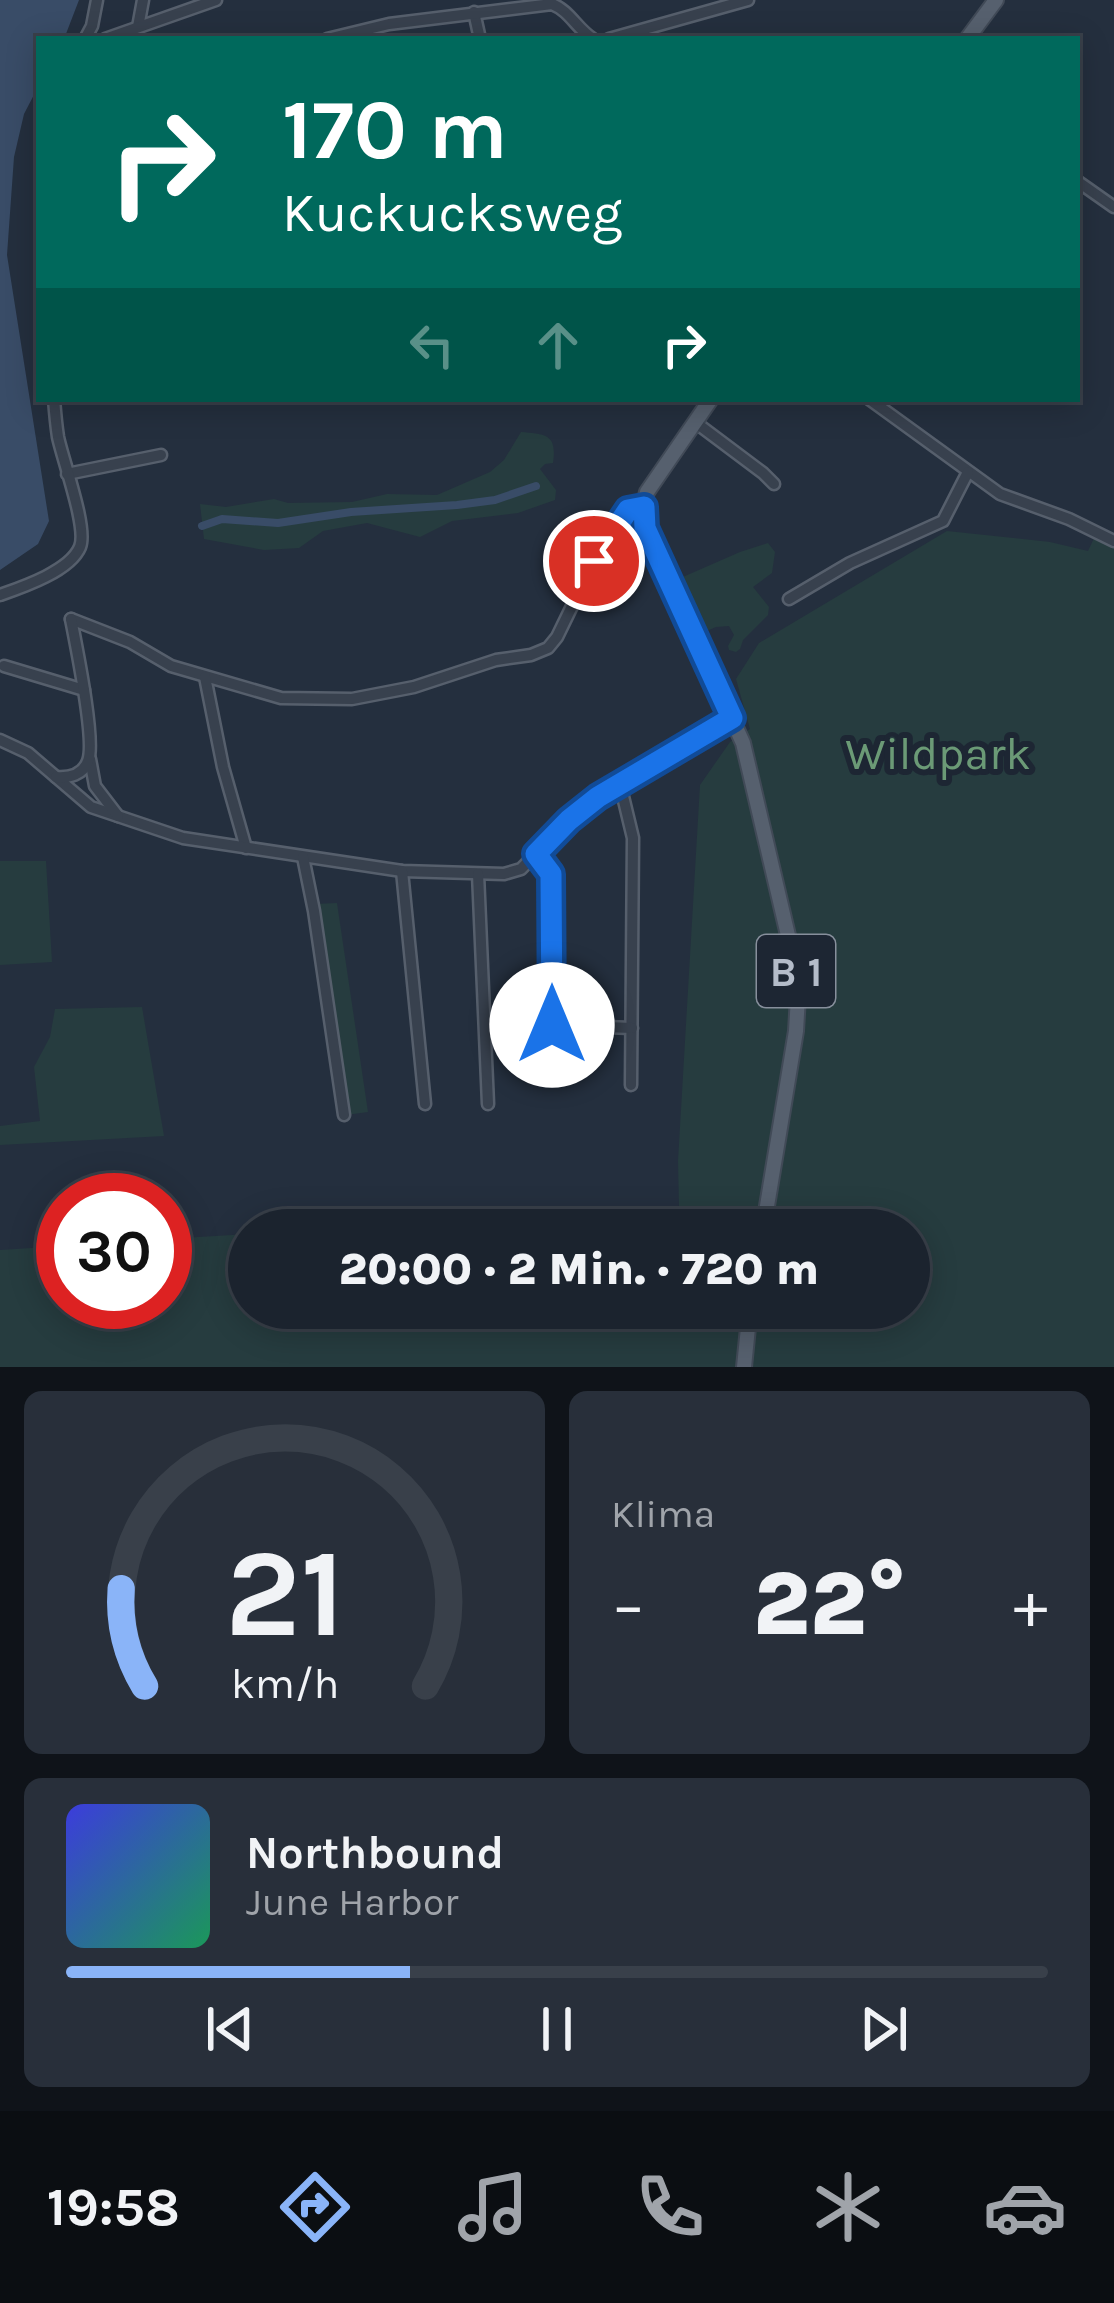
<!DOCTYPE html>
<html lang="de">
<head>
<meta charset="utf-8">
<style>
  :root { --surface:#1b232e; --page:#282f3a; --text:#f1f3f6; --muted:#a0a4aa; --line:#39404a; --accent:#8ab4f8 }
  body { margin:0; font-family:Karla,sans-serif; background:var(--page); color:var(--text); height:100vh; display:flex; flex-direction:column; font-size:45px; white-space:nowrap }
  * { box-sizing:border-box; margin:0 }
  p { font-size:39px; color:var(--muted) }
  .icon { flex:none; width:66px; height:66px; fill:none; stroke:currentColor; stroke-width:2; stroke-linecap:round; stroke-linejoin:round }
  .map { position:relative; height:1367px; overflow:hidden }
  .side { display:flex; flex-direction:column; gap:24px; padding:24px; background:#0f1319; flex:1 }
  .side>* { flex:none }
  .guide { position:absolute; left:36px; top:36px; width:1044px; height:366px; border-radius:0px; box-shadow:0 6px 30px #0003,0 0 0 3px var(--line); background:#00695c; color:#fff; overflow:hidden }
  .speed { position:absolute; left:36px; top:1173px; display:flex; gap:24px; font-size:60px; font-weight:700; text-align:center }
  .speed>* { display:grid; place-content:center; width:156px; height:156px; border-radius:50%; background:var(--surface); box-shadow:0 6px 30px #0003,0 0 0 3px var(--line); line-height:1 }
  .speed .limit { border:18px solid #d22; background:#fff; color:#111 }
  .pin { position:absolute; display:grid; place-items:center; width:102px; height:102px; color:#fff; margin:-51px; border:6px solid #fff; border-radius:50%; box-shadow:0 3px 12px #0007 }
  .me { position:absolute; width:132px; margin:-66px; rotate:0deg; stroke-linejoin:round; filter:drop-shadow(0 0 9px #0008) }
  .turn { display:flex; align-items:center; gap:42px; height:252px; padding:0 48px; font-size:54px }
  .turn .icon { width:156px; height:156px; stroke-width:2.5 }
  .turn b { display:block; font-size:84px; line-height:102px }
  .lanes { display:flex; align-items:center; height:114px; padding:0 48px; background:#0003; justify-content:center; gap:60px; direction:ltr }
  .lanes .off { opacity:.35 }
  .big { font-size:90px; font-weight:800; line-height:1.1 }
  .side .widget { flex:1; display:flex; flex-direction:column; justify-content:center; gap:18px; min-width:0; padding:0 42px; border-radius:18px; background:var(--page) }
  .side .dial { align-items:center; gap:0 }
  .dial svg { height:312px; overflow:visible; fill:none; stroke:var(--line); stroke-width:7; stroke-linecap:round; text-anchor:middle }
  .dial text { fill:var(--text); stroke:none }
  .song { display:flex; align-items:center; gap:36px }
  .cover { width:144px; height:144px; border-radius:18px; background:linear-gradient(135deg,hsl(240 70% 55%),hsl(150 70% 35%)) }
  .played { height:12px; border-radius:6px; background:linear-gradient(90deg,var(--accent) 35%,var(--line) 35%) }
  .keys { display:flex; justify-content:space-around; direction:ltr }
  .heat { display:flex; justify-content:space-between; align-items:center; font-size:66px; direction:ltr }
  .side .tiles { flex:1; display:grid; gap:24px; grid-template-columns:1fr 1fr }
  .widget:last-child { grid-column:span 2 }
  .trip { position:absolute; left:228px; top:1209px; width:702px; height:120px; border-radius:60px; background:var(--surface); box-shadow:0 6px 30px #0003,0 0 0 3px var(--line); font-weight:800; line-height:120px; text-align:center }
  .dock { display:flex; height:192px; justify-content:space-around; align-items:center; background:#0b0e12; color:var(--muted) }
  .dock .icon { width:84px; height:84px }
  .dock .selected { color:var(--accent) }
  .dock b { font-size:54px; color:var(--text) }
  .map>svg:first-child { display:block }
  .green { fill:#263c3f }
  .water { fill:#394c67 }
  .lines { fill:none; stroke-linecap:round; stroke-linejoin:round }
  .canal { stroke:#394c67; stroke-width:8 }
  .minor-casing { stroke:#565f6c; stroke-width:15 }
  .major-casing { stroke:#414a57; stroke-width:18 }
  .minor { stroke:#38414e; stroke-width:10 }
  .major { stroke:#56606e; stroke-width:14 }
  .route-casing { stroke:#114b97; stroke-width:30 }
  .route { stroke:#1a73e8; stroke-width:21 }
  .labels { text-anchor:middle; stroke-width:12; stroke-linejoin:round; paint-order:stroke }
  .shield { fill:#1d2633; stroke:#878f9c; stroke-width:3 }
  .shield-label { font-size:42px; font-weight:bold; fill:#b4bcc9 }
  .park-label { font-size:45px; fill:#6b9a76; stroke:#1d2633 }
</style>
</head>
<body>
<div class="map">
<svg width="1114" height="1367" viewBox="0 0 1114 1367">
  <rect width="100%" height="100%" fill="#242f3e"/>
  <g class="green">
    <path d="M521 432C547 434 557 435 553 463L545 464 540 469 556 490 555 500 518 513 452 521 420 537 367 523 323 531 299 548 264 550 204 539 200 504 226 507 274 499 288 503 352 502 387 494 437 495 490 472 504 460Z"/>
    <polygon points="947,531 1050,542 1088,551 1097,532 1114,541 1114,1367 0,1367 0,1250 63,1246 63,1302 165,1302 165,1239 249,1234 249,1308 909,1308 909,1230 313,1230 679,1206 678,1161 700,785 730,742 750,729 736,679 759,643"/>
    <polygon points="768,543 775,552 772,573 753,587 769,607 768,615 743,640 740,649 736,652 729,650 728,646 734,635 729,626 716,627 702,633 676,580 740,552"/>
    <polygon points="0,861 46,861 52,962 0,965"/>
    <polygon points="337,903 368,1112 346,1115 315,904"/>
    <polygon points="142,1007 164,1136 0,1145 0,1126 40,1121 34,1067 50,1037 55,1009"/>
  </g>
  <polygon class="water" points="0,0 79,0 64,39 39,39 39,85 24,114 14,157 7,255 49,521 38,544 0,570"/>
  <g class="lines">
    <polyline class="canal" points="202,526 222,519 278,523 351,512 457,505 495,500 536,486"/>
    <g class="minor-casing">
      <g id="minor">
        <polyline points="474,12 480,39"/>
        <polyline points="138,27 143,0"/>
        <polyline points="85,39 92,26 97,0"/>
        <polyline points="105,39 216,0"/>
        <path d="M327 39 389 24 552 4C570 11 576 28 593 39"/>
        <polyline points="609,39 748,0"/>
        <polyline points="1077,181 1114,207"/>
        <polyline points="869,399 1000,494 1069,519 1114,541"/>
        <polyline points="695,422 763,473 774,484"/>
        <polyline points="67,474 161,455"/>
        <path d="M0 595C23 587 70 571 80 547 88 528 63 461 58 437 56 424 55 412 54 399"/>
        <polyline points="789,599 850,563 943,521 968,472"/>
        <polyline points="71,619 130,642 171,666 281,698 352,699 414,687 496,660 531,655 548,648 557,637 594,561 628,510 643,507"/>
        <polyline points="4,666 84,690"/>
        <polyline points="205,677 223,767 246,848"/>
        <polyline points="0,740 28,753 91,807 183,838 402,871 504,874 521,869 569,820 598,797 732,718"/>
        <polyline points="90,759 95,786 118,816"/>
        <path d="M56 777C69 778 83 775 88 761 96 741 76 645 71 619"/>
        <polyline points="620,784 633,838 631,1085"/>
        <polyline points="536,854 551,874 552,1025 632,1028"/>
        <polyline points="303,857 314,911 344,1115"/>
        <polyline points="402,871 425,1104"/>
        <polyline points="478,874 488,1104"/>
        <polyline points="561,1065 562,1026"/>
      </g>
    </g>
    <g class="major-casing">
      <g id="major">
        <polyline points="967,39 996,0"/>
        <polyline points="711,399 647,492 643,507 645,528 743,743 794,961 798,997 796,1031 763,1230"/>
        <polyline points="744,1367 750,1308"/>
      </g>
    </g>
    <use href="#minor" class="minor"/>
    <use href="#major" class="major"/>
  </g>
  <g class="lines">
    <g class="route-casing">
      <polyline id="route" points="552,1025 551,874 536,854 569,820 598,797 732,718 645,528 644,507 628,510 594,561"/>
    </g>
    <use href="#route" class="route"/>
  </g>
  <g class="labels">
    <rect class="shield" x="757" y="935" width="78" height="72" rx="9"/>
    <g class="shield-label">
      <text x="796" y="986">B 1</text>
    </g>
    <g class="park-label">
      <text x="938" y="769">Wildpark</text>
    </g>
  </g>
</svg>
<div class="speed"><div class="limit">30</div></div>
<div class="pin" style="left:594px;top:561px;background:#d93025"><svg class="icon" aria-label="arrive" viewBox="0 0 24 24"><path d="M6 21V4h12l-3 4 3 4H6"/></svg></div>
<svg class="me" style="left:552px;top:1025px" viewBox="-20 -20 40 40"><circle r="19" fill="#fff"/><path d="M0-13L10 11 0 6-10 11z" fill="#1a73e8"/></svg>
<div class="trip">20:00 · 2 Min. · 720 m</div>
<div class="guide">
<div class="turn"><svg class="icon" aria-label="right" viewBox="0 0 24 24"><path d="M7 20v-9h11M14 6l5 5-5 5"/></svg><div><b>170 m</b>Kuckucksweg</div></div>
<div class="lanes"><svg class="icon off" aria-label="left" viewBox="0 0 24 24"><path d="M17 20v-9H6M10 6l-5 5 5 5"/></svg><svg class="icon off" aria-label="ahead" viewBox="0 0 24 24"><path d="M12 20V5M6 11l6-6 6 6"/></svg><svg class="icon" aria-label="right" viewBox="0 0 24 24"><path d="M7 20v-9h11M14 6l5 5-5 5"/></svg></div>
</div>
</div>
<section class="side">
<div class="tiles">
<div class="widget dial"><svg viewBox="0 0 100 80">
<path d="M14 69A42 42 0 1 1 86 69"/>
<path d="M14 69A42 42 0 0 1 8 44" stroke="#8ab4f8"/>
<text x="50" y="56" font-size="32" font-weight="700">21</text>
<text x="50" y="72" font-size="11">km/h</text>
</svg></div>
<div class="widget"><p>Klima</p>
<div class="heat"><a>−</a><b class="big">22°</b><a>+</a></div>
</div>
<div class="widget">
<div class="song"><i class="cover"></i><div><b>Northbound</b><p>June Harbor</p></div></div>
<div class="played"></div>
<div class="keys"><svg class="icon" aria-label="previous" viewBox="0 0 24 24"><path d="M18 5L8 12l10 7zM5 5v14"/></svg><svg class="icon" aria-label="pause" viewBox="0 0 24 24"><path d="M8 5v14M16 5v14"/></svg><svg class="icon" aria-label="next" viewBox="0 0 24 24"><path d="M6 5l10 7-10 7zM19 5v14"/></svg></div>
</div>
</div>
</section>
<nav class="dock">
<b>19:58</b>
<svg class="icon selected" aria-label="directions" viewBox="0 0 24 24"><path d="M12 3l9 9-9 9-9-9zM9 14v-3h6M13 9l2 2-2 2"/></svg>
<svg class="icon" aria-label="music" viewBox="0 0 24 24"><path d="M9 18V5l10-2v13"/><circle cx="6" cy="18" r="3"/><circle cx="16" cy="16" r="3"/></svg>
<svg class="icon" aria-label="phone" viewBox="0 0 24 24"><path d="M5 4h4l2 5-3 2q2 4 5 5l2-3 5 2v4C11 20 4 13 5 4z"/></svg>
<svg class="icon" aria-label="climate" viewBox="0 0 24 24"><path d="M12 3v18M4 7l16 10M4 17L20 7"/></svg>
<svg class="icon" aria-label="car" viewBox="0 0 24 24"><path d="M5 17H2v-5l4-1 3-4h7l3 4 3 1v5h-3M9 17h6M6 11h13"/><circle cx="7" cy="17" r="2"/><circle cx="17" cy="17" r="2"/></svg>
</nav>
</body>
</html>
